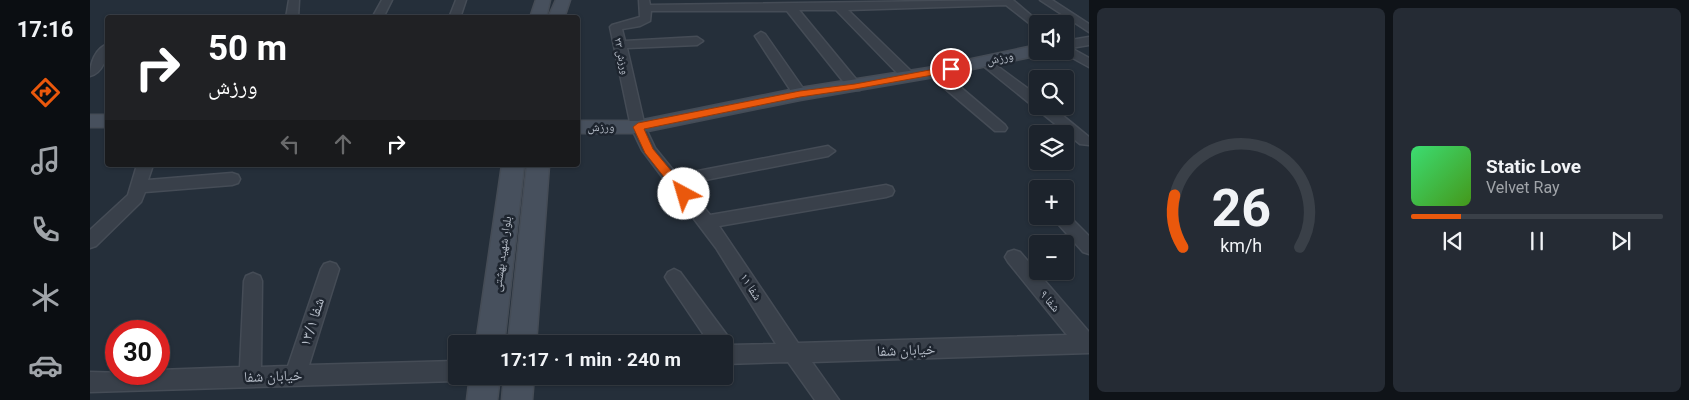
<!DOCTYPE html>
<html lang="en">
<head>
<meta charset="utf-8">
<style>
  :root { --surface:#1c232c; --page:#252b34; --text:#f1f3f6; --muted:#a0a4a9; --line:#3a4048; --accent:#ea580c }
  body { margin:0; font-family:Roboto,"Noto Naskh Arabic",sans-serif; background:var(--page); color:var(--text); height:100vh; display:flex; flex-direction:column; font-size:19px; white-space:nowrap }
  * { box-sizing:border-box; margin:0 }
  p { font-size:16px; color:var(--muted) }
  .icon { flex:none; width:28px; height:28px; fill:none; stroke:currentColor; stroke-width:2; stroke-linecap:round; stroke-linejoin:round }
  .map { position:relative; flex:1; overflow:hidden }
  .side { display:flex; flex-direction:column; gap:8px; padding:8px; background:#0f1318; width:600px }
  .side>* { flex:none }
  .guide { position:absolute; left:15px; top:15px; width:475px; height:152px; border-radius:5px; box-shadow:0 1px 4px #0004,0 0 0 1px var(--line); background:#202124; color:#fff; overflow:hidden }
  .fabs { position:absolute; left:939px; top:15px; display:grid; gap:10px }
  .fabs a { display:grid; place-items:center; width:45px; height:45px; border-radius:5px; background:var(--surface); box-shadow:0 1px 4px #0004,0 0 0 1px var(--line); font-size:25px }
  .speed { position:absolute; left:15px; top:320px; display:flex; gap:10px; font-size:25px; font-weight:700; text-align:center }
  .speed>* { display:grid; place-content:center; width:65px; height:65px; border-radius:50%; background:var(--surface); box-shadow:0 1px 4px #0004,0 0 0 1px var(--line); line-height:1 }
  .speed .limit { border:8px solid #d22; background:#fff; color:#111 }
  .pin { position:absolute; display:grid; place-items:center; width:42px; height:42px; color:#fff; margin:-21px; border:2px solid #fff; border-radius:50%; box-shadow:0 1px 5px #0007 }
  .me { position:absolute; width:55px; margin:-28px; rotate:321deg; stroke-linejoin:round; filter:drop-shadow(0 0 4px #0008) }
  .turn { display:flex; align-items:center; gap:18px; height:105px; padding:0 20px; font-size:22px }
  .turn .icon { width:65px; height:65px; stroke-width:2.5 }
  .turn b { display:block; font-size:35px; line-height:42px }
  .lanes { display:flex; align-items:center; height:48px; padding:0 20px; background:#0003; justify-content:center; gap:25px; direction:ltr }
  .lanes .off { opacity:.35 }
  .side .card { flex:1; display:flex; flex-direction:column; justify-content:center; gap:8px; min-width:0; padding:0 18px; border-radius:8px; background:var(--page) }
  .side .dial { align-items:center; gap:0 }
  .dial svg { height:130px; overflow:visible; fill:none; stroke:var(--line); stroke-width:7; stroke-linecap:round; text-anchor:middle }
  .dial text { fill:var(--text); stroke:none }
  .song { display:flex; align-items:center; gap:15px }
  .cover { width:60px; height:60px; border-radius:8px; background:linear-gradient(135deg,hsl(140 70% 55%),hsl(100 70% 35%)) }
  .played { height:5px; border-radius:2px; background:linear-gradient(90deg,var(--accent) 20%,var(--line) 20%) }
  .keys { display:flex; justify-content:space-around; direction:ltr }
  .side .tiles { flex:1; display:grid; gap:8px; grid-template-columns:repeat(2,1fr) }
  .trip { position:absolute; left:358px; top:335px; width:285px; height:50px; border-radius:5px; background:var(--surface); box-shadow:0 1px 4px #0004,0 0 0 1px var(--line); font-weight:700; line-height:50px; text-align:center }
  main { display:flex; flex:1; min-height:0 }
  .dock { display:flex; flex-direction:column; width:90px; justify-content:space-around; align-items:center; background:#0b0e12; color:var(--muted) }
  .dock .icon { width:35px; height:35px }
  .dock .current { color:var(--accent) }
  .dock b { font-size:22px; color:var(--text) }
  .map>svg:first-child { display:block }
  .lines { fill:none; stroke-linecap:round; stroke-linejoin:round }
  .street-casing { stroke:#454c56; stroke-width:3 }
  .secondary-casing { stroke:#454c56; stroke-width:3 }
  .street { fill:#39404a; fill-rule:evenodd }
  .secondary { fill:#47505d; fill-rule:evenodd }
  .route { fill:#ea580c; stroke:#983908 }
  .labels { text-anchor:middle; stroke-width:5; stroke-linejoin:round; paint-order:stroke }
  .far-street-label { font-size:11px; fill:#b4bbc6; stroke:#1e252f }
  .street-label { font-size:12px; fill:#b4bbc6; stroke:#1e252f }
  .near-street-label { font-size:15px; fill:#b4bbc6; stroke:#1e252f }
</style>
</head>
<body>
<main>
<nav class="dock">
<b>17:16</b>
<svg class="icon current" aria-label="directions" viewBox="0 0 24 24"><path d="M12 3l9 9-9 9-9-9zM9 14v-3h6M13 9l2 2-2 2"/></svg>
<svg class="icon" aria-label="music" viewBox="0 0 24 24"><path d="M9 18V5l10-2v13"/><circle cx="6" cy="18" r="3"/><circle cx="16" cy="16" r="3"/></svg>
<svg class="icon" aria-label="phone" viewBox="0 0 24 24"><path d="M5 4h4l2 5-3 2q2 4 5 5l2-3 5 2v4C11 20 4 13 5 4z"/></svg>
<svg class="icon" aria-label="climate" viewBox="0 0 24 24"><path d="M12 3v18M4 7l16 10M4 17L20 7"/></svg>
<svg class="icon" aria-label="car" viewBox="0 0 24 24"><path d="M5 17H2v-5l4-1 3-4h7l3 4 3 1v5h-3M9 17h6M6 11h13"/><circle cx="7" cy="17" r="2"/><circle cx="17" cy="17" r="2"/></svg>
</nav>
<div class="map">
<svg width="999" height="400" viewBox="0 0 999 400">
  <rect width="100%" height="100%" fill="#252f3a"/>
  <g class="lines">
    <g class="street-casing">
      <g id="street">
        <polygon points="199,0 209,0 208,18 196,18"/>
        <polygon points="292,0 302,0 293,18 282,18"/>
        <polygon points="366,0 376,0 370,18 359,18"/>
        <polygon points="549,0 559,0 560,5 923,0 951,24 948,24 948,30 916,5 758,10 823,73 824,76 818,80 813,79 746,10 709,10 770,84 772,87 770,90 760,90 697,11 561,11 560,21 550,26 532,29 535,41 607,37 613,41 607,45 537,48 555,127 565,148 587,175 738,146 745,151 738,156 595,184 620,215 796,185 802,187 804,191 802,195 796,197 629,226 708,343 977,335 918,262 915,257 918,252 924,250 930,252 999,332 999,353 722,362 749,400 725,400 698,362 634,364 634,344 620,344 578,282 575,277 578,272 584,269 590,272 639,338 641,345 686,344 626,248 552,150 541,127 520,27 522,25 550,17"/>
        <polygon points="950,0 962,0 999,24 999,32"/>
        <polygon points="671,32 675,34 717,94 715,97 710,98 703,94 665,36"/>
        <polygon points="999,37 999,45 981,48 999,58 999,67 970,51 975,51 975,41"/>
        <path d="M18 44C18 56 13 73 0 76 0 64 5 48 18 44Z"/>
        <polygon points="895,57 948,96 948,106 961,106 999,137 999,145 990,144 891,64 889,61 891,58"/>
        <polygon points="844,68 849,69 915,125 917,128 915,131 905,131 839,75 838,72"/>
        <polygon points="47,165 63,165 58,180 142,173 148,175 150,179 148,183 142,185 55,192 51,202 6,246 0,248 0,230 38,195"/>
        <polygon points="975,212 999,236 999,254 993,252 961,216 975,216"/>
        <polygon points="240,262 246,264 249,269 219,365 366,361 366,376 374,376 373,378 366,381 0,392 0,372 69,374 69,370 150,367 154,281 156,276 163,273 170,276 172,281 171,367 198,366 231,269 234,264"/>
      </g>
    </g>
    <g class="secondary-casing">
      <g id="secondary">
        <polygon points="446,0 460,0 456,18 440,18"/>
        <polygon points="466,0 480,0 474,18 458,18"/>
        <polygon points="948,45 948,51 956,51 954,54 844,77 710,100 548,133 488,133 488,121 548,121 710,88 844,67"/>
        <rect x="0" y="115" width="18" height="12"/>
        <polygon points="412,165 434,165 414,344 386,344"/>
        <polygon points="437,165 459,165 446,344 418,344"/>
        <polygon points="380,376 410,376 407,400 377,400"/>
        <polygon points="414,376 444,376 442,400 412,400"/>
      </g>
    </g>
    <use href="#street" class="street"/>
    <use href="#secondary" class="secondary"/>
  </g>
  <polygon class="route" points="861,66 865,67 865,71 765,89 710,97 554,129 563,149 598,191 598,197 590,197 555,153 543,127 548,123 710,91 765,84"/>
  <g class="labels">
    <g class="far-street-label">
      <text transform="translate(532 56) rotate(78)" y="4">ورزش ۲۳</text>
    </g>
    <g class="street-label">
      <text transform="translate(910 58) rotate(-12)" y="4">ورزش</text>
      <text transform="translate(511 127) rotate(-1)" y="4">ورزش</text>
      <text transform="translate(412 254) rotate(-82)" y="4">بلوار شهید بهشتی</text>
      <text transform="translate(661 287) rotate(57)" y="4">شفا ۱۱</text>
      <text transform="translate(960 301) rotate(50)" y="4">شفا ۹</text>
    </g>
    <g class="near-street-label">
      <text transform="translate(222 322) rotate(-72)" y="5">شفا ۱۳/۱</text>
      <text transform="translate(816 350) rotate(-2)" y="5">خیابان شفا</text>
      <text transform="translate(183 376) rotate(-2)" y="5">خیابان شفا</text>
    </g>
  </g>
</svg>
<div class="fabs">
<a><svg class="icon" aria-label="sound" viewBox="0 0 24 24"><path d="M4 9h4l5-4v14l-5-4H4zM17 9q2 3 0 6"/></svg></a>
<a><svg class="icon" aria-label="search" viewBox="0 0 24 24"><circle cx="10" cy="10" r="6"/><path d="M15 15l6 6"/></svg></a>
<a><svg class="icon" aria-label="layers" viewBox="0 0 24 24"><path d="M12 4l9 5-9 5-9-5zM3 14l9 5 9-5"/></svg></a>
<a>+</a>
<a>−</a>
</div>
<div class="speed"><div class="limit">30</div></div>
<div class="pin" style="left:861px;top:69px;background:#d93025"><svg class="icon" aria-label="arrive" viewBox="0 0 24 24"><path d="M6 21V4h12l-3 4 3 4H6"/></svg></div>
<svg class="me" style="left:594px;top:194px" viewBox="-20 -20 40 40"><circle r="19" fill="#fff"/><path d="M0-13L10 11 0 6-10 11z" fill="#ea580c"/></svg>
<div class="trip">17:17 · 1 min · 240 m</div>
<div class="guide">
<div class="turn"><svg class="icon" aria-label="right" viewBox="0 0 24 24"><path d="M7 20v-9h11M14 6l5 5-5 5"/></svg><div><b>50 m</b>ورزش</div></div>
<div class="lanes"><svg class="icon off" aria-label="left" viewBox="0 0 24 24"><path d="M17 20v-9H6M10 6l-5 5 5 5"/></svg><svg class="icon off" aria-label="ahead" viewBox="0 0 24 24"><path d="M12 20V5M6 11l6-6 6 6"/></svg><svg class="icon" aria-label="right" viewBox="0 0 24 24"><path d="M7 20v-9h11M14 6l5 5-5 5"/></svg></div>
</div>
</div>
<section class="side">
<div class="tiles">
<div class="card dial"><svg viewBox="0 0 100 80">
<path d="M14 69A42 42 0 1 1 86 69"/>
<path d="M14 69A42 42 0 0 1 9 37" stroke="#ea580c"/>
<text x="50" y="56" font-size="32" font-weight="700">26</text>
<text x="50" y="72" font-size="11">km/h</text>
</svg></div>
<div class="card">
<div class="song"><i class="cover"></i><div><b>Static Love</b><p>Velvet Ray</p></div></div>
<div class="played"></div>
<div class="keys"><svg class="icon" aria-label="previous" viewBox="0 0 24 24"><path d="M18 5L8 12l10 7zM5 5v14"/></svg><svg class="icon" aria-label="pause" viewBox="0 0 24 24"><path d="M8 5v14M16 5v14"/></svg><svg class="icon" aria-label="next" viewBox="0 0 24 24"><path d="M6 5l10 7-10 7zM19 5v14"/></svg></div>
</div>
</div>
</section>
</main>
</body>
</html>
